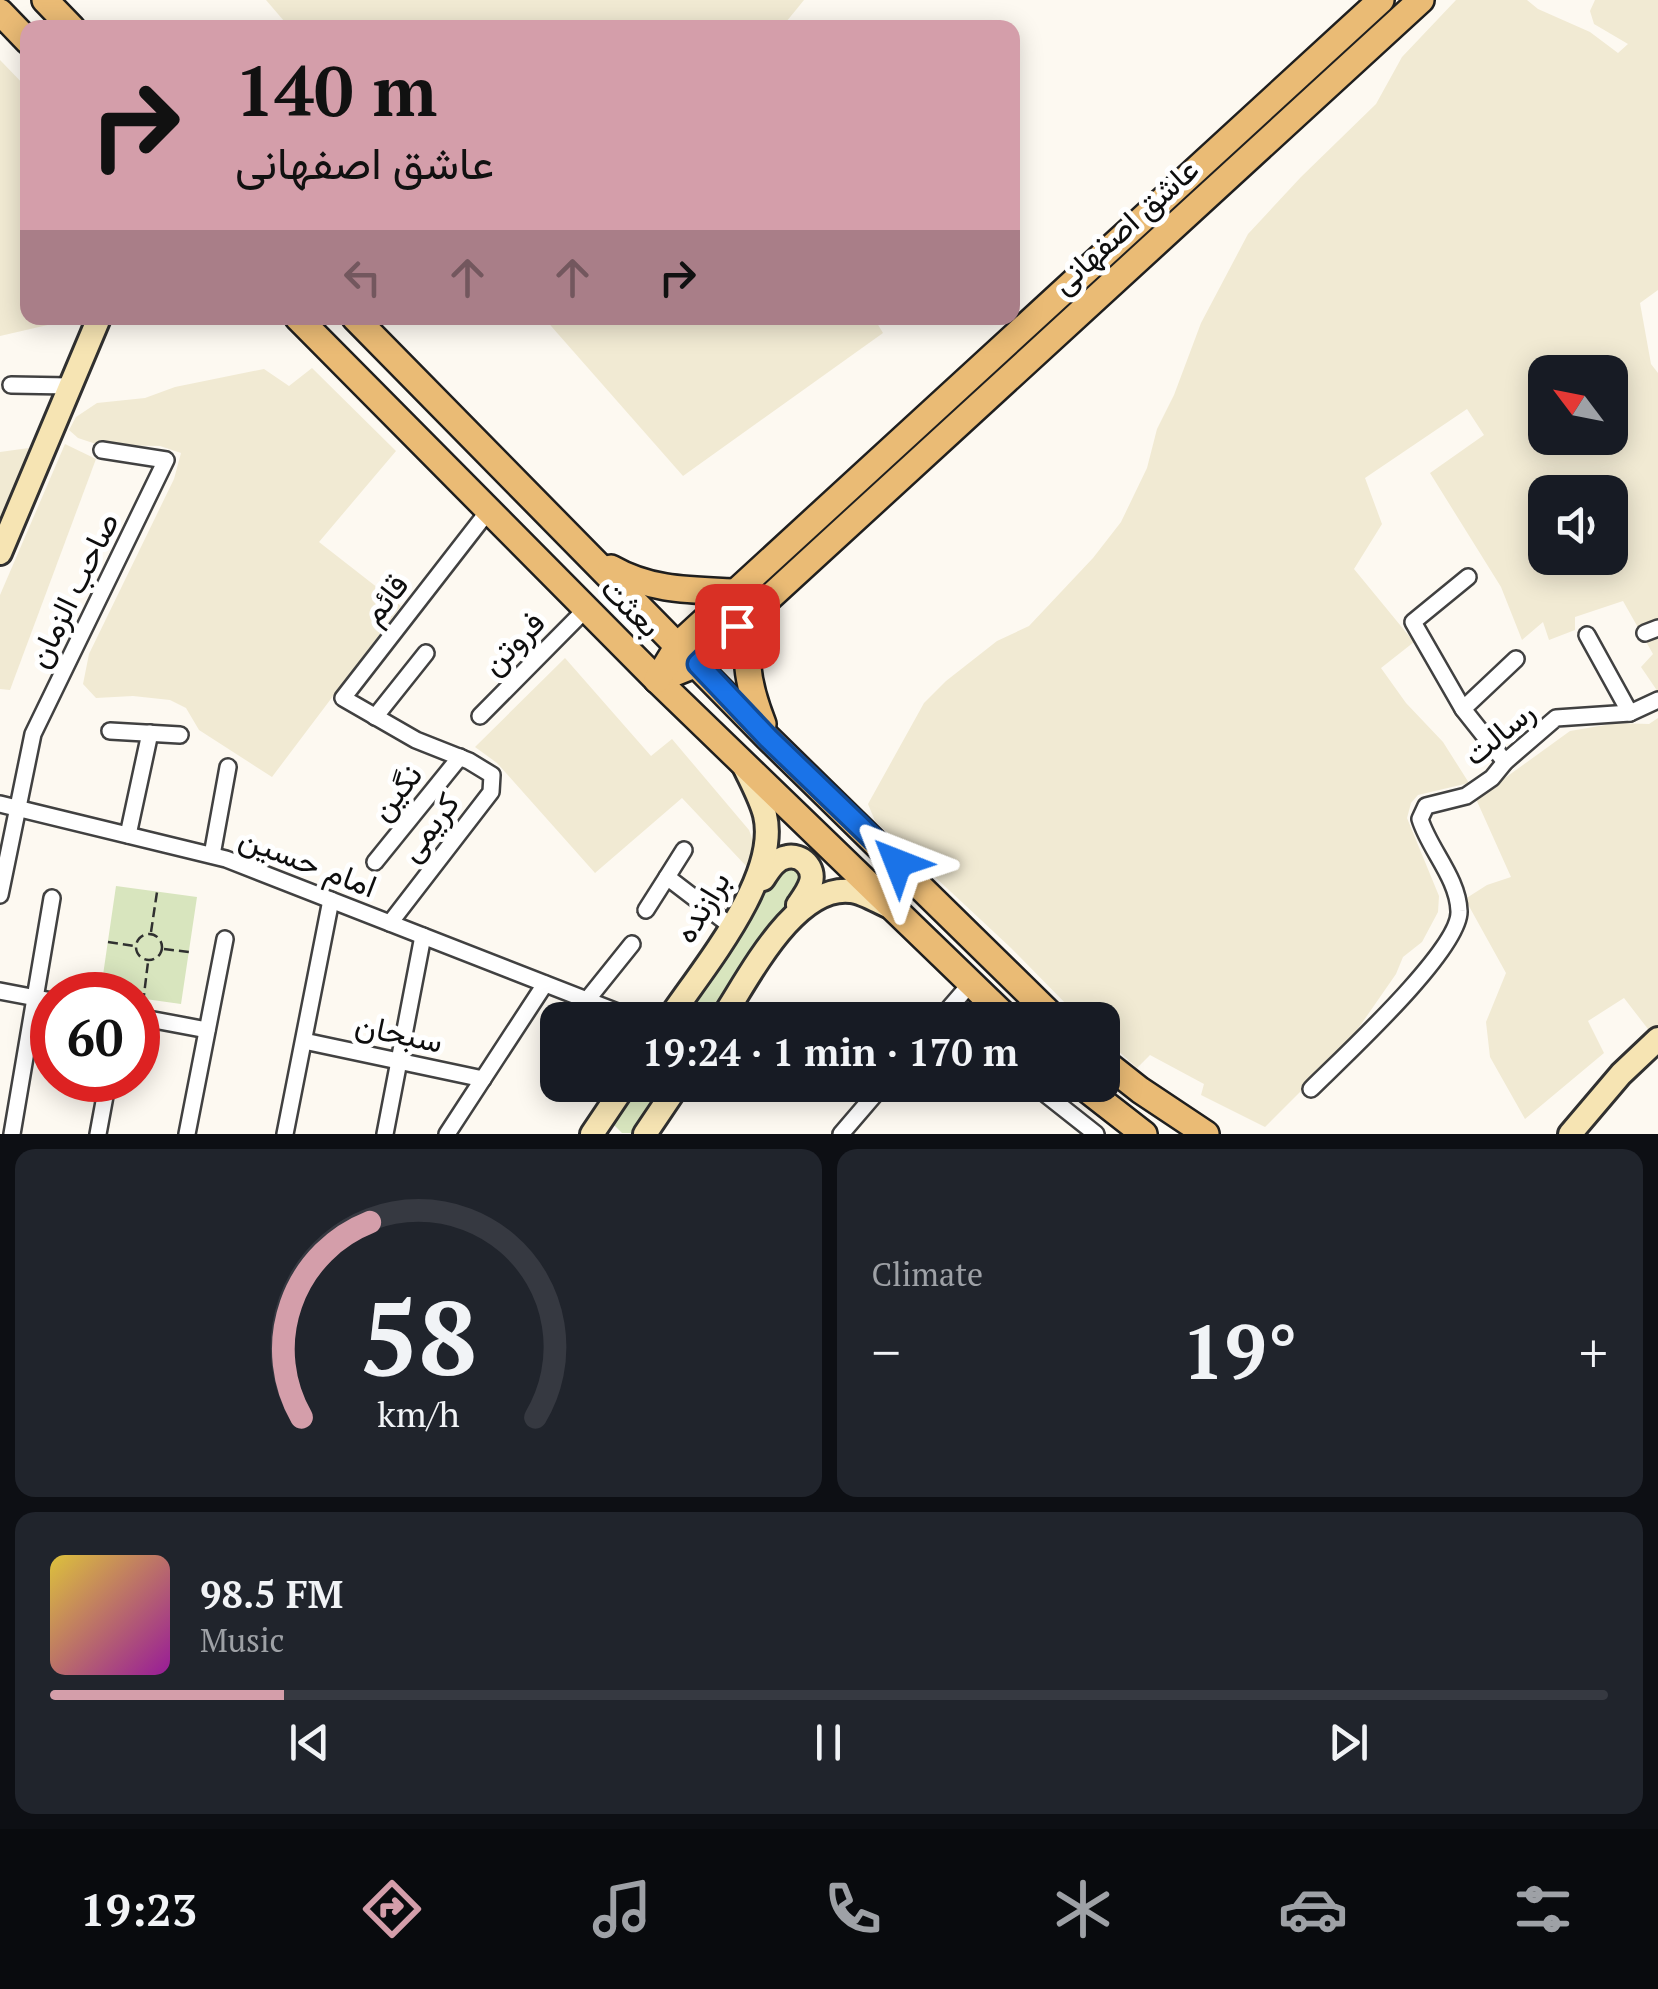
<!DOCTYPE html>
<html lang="en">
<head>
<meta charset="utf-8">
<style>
  :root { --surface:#171b24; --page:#20242c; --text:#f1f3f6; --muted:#9ea1a6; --line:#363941; --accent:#d49eaa }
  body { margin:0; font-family:"PT Serif",Vazirmatn,serif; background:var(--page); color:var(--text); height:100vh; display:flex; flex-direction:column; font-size:38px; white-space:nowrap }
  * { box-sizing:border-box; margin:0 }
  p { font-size:32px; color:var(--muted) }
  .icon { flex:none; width:55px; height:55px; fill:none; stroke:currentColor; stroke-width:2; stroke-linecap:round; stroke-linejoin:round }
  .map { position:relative; height:1134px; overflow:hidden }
  .panel { display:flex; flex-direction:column; gap:15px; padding:15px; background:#0d0f14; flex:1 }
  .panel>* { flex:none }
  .top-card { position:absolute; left:20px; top:20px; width:1000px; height:305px; border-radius:20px; box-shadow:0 5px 25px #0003; background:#d49eaa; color:#111; overflow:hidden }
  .needle { width:65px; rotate:302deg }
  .tools { position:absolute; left:1528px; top:355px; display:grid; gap:20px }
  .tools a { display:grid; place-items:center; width:100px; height:100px; border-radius:20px; background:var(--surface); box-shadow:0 5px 25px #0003; font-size:50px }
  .speed { position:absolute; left:30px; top:972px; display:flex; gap:20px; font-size:50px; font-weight:700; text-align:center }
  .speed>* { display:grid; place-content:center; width:130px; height:130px; border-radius:50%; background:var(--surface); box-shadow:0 5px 25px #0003; line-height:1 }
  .speed .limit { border:15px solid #d22; background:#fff; color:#111 }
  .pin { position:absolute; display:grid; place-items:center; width:85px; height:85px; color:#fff; margin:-42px; border-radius:20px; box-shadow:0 5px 15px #0006 }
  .me { position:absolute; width:110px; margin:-55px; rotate:315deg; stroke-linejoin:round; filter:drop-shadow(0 0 8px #0008) }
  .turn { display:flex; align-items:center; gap:35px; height:210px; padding:0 50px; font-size:45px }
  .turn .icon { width:130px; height:130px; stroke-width:2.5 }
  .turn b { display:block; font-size:70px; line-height:85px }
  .lanes { display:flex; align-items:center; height:95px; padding:0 50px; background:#0003; justify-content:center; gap:50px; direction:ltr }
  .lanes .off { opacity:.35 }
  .big { font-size:75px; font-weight:800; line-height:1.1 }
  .panel .tile { flex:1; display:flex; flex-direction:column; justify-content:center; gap:15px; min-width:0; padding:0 35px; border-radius:20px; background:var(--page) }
  .panel .dial { align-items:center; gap:0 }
  .dial svg { height:260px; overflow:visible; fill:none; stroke:var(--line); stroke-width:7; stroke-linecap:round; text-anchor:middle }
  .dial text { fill:var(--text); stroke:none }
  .song { display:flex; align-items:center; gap:30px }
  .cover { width:120px; height:120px; border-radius:15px; background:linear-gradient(135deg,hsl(50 70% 55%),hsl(300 70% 35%)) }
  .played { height:10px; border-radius:5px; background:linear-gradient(90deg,var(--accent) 15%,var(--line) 15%) }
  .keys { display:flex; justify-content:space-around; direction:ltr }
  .heat { display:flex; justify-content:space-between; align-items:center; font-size:55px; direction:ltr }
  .panel .tiles { flex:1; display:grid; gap:15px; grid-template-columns:1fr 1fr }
  .tile:last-child { grid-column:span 2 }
  .trip { position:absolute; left:540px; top:1002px; width:580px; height:100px; border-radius:20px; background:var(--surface); box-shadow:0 5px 25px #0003; font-weight:800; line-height:100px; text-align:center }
  .menu { display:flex; height:160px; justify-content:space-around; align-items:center; background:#090b0e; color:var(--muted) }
  .menu .icon { width:70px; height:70px }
  .menu .selected { color:var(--accent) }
  .menu b { font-size:45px; color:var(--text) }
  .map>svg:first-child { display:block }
  .farmland { fill:#f1ead3; fill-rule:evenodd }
  .green { fill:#d8e5be }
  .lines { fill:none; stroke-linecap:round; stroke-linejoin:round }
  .street-casing { stroke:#414141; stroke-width:20 }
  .secondary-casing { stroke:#303030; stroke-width:28 }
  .primary-casing { stroke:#1f1f1f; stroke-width:30 }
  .path { stroke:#303030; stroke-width:2.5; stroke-dasharray:10 5; stroke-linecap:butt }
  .street { stroke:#fff; stroke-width:15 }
  .secondary { stroke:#f6e4b3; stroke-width:22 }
  .primary { stroke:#eabb75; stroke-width:25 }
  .route-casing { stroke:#114b97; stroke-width:25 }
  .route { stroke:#1a73e8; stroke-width:18 }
  .labels { text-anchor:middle; stroke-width:10; stroke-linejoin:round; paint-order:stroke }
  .street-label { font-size:32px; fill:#0e0e0e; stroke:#fff }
</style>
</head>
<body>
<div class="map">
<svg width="1658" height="1134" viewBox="0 0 1658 1134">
  <rect width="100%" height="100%" fill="#fdf9f1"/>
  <g class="farmland">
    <polygon points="266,0 804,0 782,27 290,28"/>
    <path d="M1456 0H1527L1538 9 1590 32 1618 53 1628 44 1594 24 1590 11 1595 0H1658V290L1640 303 1651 364 1658 373V692L1641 667 1653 654 1623 601 1575 617V630L1549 640 1543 622 1522 640 1501 587 1430 473 1484 435 1467 409 1365 478 1382 524 1354 569 1414 642 1381 668 1406 703 1443 742 1469 783 1418 795 1411 803 1407 818 1439 896 1438 912 1422 942 1403 957 1396 974 1346 1046 1265 1127 1201 1095 1204 1084 1150 1055 1137 1068 1103 1037 1102 1020H1083L1073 1011 1011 948 875 821 868 804 924 703 946 681 997 641 1029 626 1093 558 1121 522 1147 468 1157 429 1174 395 1201 323 1248 234 1301 177 1376 104 1402 57ZM1545 372H1610V438H1545ZM1545 492H1610V558H1545Z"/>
    <polygon points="0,60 27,88 28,318 78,318 0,336"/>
    <polygon points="544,318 874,318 883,333 683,476"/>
    <polygon points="312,368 396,451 319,542 401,606 272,777 199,730 186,708 170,700 133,696 96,698 83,684 89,654 174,479 181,453 160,446 99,445 78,438 69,430 76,417 97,403 145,398 175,387 264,369 289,386"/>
    <polygon points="65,444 96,459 10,690 0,689 0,595"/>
    <polygon points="36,447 0,534 0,452"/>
    <polygon points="565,658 651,756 672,739 749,830 755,846 748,868 682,798 595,873 497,763 475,747"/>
    <polygon points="1658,718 1658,1042 1624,998 1588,1021 1604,1053 1525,1119 1490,1057 1486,1022 1506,973 1465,899 1487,885 1511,877 1476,799 1570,731 1617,723 1649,724"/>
  </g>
  <g class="green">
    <polygon points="779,867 793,868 803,874 803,885 712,1020 676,1020"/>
    <polygon points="116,886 197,897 181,1004 138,998 138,995 112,994 114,976 103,975"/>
    <polygon points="635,1085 668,1085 632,1133 622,1133 614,1125 616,1115"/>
  </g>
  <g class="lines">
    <g class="street-casing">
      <g id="street">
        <polyline points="11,385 70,386"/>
        <polyline points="1645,633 1658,628"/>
        <polyline points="1587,635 1630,713"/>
        <polyline points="1463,709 1413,622 1468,577"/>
        <polyline points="480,716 586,609"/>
        <polyline points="375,717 426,653"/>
        <polyline points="110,731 180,735"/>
        <polyline points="1505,762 1463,709 1516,659"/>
        <polyline points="0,804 226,859 638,1020"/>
        <polyline points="128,835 150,733"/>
        <polyline points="684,850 667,877 731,926"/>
        <polyline points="212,855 228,767"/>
        <polyline points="375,862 460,757"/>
        <polyline points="0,895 33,734 166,460 102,450"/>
        <polyline points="646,910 667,877"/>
        <polyline points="390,923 491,792 492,775 469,761 416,740 343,698 489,510"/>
        <polyline points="0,991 52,1001"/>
        <polyline points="587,1000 632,944"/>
        <polyline points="138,1017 207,1030"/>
        <polyline points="939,1020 971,983"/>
        <polyline points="304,1041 483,1079"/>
        <polyline points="1034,1085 1096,1134"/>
        <path d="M1311 1089C1341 1059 1461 949 1459 911 1458 878 1429 849 1420 819L1426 806 1466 796 1492 778 1505 762 1556 718 1630 713 1658 700"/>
        <polyline points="12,1134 52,898"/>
        <polyline points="98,1134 108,1080"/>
        <polyline points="187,1134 225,939"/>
        <polyline points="285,1134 331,900"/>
        <polyline points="385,1134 423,936"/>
        <polyline points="447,1134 545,984"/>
        <polyline points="841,1134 883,1085"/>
      </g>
    </g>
    <g class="secondary-casing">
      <g id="secondary">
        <polyline points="0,553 99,318"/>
        <path d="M763 879C769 870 775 859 787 857 802 854 815 868 811 882 809 890 803 898 798 905"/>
        <path d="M668 1020C702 969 780 878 765 815 761 799 751 781 744 766"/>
        <path d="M721 1020C748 980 794 884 851 891 862 892 877 901 888 906"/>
        <polyline points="592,1134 625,1085"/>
        <polyline points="645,1134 678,1085"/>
        <polyline points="1570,1134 1621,1074 1658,1039"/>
      </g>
    </g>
    <g class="primary-casing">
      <g id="primary">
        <polyline points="45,0 72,28"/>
        <polyline points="0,12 28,41"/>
        <polyline points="298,318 657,680 1009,1020"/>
        <polyline points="355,318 768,738 1056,1020"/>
        <path d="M611 568C651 591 691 590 736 592"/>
        <path d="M756 609C741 651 747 683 763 724"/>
        <polyline points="657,680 697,664 1421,0"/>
        <polyline points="657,680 679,644 1381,0"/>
        <polyline points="1102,1060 1140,1090 1206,1134"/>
        <polyline points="1081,1085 1144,1134"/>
      </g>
    </g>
    <g class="path">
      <polyline points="151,932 157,892"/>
      <circle cx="149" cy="947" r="13"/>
      <polyline points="108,942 135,946"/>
      <polyline points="164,949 189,952"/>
      <polyline points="143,1003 148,962"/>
    </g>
    <use href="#street" class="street"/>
    <use href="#secondary" class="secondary"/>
    <use href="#primary" class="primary"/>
  </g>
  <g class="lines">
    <g class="route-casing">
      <polyline id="route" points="737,626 698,664 768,738 898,863"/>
    </g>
    <use href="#route" class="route"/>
  </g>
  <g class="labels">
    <g class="street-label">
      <text transform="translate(1125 226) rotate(-42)" y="11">عاشق اصفهانی</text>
      <text transform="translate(73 590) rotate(-64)" y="11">صاحب الزمان</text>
      <text transform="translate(385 599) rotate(-52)" y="11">قائم</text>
      <text transform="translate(631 607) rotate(45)" y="11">بعثت</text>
      <text transform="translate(513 643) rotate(-45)" y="11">فروتن</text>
      <text transform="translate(1499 733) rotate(-40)" y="11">رسالت</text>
      <text transform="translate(396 792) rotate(-51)" y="11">نگین</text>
      <text transform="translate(429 827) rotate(-53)" y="11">کریمی</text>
      <text transform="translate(308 862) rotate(21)" y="11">امام حسین</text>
      <text transform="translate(702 907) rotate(-59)" y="11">برازنده</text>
      <text transform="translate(399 1033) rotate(12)" y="11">سبحان</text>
    </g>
  </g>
</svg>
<div class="tools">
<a><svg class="needle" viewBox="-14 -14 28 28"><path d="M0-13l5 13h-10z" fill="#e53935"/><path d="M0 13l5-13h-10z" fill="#9ea1a6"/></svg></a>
<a><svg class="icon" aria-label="sound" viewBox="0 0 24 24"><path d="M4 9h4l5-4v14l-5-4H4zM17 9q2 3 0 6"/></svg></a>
</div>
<div class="speed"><div class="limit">60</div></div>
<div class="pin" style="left:737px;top:626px;background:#d93025"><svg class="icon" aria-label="arrive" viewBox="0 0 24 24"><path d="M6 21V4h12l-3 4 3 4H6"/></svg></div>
<svg class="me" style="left:898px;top:863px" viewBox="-20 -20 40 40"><path d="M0-17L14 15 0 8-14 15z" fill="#1a73e8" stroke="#fff" stroke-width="4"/></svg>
<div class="trip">19:24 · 1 min · 170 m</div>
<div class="top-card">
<div class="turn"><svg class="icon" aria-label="right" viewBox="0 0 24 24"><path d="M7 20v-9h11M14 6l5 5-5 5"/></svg><div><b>140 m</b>عاشق اصفهانی</div></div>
<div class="lanes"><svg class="icon off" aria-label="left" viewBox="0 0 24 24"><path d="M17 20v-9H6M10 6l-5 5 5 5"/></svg><svg class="icon off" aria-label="ahead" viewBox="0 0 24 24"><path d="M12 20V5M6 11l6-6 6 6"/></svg><svg class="icon off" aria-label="ahead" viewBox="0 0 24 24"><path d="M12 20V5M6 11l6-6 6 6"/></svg><svg class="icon" aria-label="right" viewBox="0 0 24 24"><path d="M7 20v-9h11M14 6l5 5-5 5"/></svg></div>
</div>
</div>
<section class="panel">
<div class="tiles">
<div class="tile dial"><svg viewBox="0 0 100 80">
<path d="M14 69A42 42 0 1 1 86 69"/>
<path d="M14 69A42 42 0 0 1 35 9" stroke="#d49eaa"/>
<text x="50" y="56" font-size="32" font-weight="700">58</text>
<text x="50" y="72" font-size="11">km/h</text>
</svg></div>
<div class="tile"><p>Climate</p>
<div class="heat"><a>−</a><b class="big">19°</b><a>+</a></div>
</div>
<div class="tile">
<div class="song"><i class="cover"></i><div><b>98.5 FM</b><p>Music</p></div></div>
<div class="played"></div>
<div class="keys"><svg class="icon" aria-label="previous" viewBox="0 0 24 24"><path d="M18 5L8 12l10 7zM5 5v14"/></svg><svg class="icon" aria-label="pause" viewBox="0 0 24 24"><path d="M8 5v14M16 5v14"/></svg><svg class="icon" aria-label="next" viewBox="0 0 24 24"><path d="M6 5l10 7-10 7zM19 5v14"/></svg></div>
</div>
</div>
</section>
<nav class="menu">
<b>19:23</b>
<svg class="icon selected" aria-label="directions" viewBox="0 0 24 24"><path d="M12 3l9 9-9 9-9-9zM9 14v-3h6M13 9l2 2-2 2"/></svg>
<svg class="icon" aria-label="music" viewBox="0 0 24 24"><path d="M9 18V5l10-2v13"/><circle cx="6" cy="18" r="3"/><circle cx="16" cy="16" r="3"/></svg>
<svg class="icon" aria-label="phone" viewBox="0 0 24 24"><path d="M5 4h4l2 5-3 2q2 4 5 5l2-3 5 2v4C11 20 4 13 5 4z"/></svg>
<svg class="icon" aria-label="climate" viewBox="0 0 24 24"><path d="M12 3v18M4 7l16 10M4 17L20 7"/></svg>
<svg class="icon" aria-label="car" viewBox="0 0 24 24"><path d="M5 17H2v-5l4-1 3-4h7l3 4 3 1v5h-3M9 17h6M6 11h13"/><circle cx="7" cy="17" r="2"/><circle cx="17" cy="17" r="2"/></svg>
<svg class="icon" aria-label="filters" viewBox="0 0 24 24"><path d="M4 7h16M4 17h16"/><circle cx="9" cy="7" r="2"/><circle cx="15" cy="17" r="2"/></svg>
</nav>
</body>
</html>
